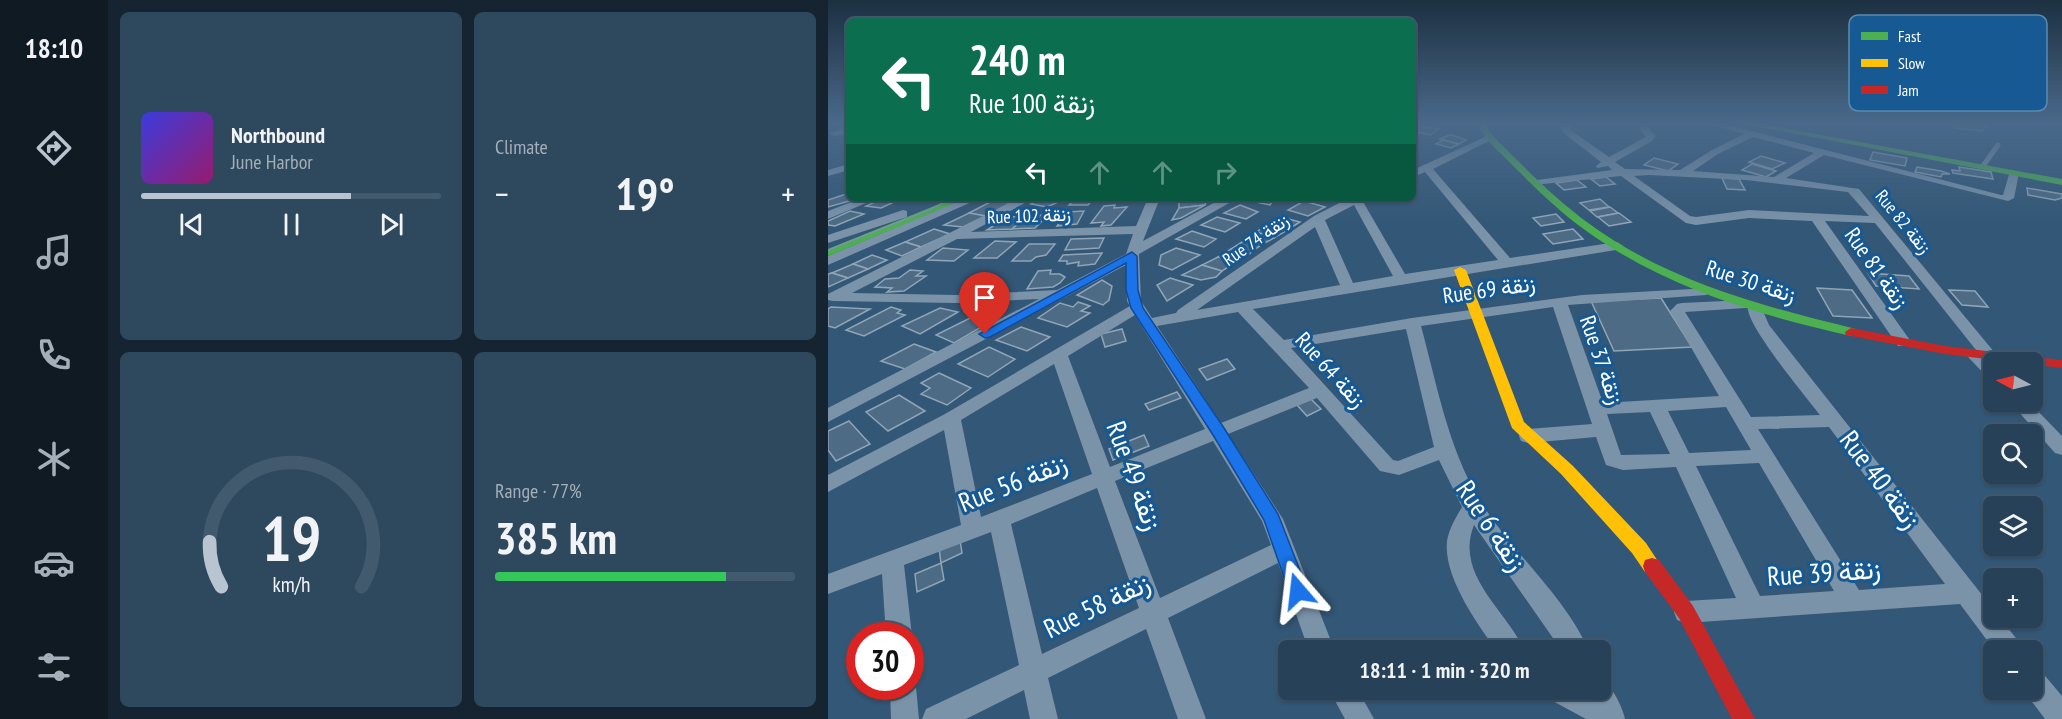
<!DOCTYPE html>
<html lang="en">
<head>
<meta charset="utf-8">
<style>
  :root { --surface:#264158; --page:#2e485e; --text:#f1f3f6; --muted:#a4afba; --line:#425a6e; --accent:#b8c4cf }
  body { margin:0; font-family:"PT Sans Narrow",Vazirmatn,sans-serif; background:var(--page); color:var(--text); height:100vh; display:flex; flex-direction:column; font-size:22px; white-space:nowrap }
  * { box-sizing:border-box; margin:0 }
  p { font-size:20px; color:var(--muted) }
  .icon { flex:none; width:33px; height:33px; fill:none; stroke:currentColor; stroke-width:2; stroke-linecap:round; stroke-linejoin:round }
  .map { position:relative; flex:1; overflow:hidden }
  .sheet { display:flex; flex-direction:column; gap:12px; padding:12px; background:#152430; width:720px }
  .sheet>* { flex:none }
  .banner { position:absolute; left:18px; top:18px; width:570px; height:183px; border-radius:9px; box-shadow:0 2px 4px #0004,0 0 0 2px var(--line); background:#0b6e4f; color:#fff; overflow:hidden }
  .needle { width:39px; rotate:277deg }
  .tools { position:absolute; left:1155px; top:352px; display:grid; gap:12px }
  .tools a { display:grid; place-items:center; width:60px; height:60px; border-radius:9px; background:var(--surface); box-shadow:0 2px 4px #0004,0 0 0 2px var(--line); font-size:30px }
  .speed { position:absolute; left:18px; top:622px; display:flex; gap:12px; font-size:30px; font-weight:700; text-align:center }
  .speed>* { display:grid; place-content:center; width:78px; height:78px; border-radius:50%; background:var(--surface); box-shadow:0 2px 4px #0004,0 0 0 2px var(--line); line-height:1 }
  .speed .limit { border:9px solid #d22; background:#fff; color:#111 }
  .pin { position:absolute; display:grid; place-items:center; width:51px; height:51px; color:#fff; margin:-62px -26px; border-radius:50% 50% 50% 0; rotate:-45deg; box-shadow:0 0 6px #0007 }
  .pin .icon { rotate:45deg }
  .me { position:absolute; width:66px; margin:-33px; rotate:343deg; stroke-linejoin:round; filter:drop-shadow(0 0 4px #0008) }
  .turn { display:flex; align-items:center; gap:21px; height:126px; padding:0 24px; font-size:27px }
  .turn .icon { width:78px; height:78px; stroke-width:2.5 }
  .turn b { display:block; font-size:42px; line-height:51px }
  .lanes { display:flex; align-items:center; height:57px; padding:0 24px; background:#0003; justify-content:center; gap:30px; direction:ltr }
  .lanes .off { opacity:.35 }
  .big { font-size:45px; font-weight:600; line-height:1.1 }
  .sheet .card { flex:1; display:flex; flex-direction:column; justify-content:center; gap:9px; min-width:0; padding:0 21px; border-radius:9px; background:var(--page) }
  .sheet .dial { align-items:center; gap:0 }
  .dial svg { height:156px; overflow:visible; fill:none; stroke:var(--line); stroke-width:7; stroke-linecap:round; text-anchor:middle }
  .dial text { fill:var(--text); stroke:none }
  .song { display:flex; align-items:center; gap:18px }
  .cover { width:72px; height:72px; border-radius:9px; background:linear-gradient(135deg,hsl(240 70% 55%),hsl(320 70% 35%)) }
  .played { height:6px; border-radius:3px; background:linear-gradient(90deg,var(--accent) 70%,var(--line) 70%) }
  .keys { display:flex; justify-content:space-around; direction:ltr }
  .heat { display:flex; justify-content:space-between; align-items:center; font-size:33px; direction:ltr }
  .charge { height:9px; border-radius:4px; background:linear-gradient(90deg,#34c759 77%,var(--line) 0) }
  .sheet .tiles { flex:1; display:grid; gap:12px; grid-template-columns:repeat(2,1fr) }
  .trip { position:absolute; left:450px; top:640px; width:333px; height:60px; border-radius:9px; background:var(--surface); box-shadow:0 2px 4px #0004,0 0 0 2px var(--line); font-weight:600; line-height:60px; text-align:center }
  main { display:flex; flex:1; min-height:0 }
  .tab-bar { display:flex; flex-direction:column; width:108px; justify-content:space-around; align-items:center; background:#0f1a23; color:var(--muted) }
  .tab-bar .icon { width:42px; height:42px }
  .tab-bar .active { color:var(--accent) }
  .tab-bar b { font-size:27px; color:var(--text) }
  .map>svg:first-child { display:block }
  .building { fill:#4d6b84; stroke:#90a5b7; stroke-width:1.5 }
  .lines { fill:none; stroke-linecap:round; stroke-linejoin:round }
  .lane { stroke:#7b93a9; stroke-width:5 }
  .street { fill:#7b93a9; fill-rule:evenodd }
  .fast { fill:#4caf50; fill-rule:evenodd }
  .slow { fill:#ffc107; fill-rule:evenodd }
  .jam { fill:#c62828; fill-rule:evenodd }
  .tram { stroke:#7c93a9; stroke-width:1.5 }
  .route { fill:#1a73e8; stroke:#114b97; stroke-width:1.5 }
  .labels { text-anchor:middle; stroke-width:6; stroke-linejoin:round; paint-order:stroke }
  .far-street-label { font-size:18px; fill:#fff; stroke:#165993 }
  .street-label { font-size:22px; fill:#fff; stroke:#165993 }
  .near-street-label { font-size:27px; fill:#fff; stroke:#165993 }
  .key { fill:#165993; stroke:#5c8bb3; stroke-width:1.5 }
  .key-label { font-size:16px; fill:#fff }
</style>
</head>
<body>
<main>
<nav class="tab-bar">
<b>18:10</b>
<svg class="icon active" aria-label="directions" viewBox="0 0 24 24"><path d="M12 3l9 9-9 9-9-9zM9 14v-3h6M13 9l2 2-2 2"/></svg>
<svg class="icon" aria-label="music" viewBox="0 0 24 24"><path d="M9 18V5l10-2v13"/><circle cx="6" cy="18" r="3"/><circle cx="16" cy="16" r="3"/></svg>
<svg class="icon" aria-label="phone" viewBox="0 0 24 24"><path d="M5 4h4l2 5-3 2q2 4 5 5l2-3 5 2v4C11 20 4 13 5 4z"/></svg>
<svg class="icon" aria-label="climate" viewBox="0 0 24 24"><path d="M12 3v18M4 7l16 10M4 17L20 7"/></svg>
<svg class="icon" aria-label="car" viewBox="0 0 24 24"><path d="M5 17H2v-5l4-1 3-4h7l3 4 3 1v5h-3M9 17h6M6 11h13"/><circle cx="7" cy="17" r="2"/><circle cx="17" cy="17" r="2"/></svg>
<svg class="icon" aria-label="filters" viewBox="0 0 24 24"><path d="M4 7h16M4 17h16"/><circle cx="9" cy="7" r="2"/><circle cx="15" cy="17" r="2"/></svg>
</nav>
<section class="sheet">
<div class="tiles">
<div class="card">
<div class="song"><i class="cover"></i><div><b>Northbound</b><p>June Harbor</p></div></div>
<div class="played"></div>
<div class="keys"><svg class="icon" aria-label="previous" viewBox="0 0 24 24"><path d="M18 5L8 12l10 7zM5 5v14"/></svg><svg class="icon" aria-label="pause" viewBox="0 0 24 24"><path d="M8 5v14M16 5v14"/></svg><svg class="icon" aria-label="next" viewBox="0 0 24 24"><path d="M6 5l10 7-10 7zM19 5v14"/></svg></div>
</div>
<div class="card"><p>Climate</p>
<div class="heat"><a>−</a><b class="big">19°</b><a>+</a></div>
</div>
<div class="card dial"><svg viewBox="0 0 100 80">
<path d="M14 69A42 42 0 1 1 86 69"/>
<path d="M14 69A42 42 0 0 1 8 46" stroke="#b8c4cf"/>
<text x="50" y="56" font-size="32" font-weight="700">19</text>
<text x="50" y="72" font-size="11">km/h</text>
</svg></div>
<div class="card"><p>Range · 77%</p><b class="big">385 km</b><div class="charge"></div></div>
</div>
</section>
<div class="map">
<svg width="1234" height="719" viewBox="0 0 1234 719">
  <rect width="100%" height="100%" fill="#335776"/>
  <g class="building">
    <polygon points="1127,123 1161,123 1154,131 1128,128 1124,125"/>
    <polygon points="590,126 611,129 602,135 585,131"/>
    <polygon points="621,135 624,135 638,140 631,144 612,139"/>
    <polygon points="615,140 631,144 623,148 608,144"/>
    <polygon points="1045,152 1079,158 1077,166 1042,160"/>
    <polygon points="933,156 957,163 944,169 921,162"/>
    <polygon points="826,158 850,164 840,171 816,165"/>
    <polygon points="924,164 948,171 938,177 914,170"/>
    <polygon points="1089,167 1113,171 1122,174 1114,174 1113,177 1087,172"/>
    <polygon points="1131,167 1163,172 1165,179 1125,173 1124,170 1132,171"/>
    <polygon points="778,177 787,184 772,186 763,179"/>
    <polygon points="894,178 911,179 917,190 899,189"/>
    <polygon points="749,180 758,187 736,190 728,183"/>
    <polygon points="1199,188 1234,194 1234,198 1227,200 1200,195"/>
    <polygon points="21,193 21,198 32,198 0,207 0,200"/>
    <polygon points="56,198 75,198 53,208 38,206"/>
    <polygon points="214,198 234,198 237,199 219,207 203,204"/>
    <polygon points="248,198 266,198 260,205 241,205"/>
    <polygon points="421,198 447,198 442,205 417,200"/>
    <polygon points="772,199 781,207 761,210 752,203"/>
    <polygon points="379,200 377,205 351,208 351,202"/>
    <polygon points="164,201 183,203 158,216 141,213"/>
    <polygon points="476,201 497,207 480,216 460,210"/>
    <polygon points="287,205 286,208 299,207 283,225 273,226 276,222 263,223 276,206"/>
    <polygon points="377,205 353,218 344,220 351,208"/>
    <polygon points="412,205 430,212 418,219 396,213"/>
    <polygon points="782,207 790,213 769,217 762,211"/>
    <polygon points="22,211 36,214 7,226 0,225 0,221"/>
    <polygon points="256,211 249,224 229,226 239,212"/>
    <polygon points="141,213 158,216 135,227 116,225"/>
    <polygon points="791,213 803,222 781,226 770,217"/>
    <polygon points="728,214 736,222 713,226 705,218"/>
    <polygon points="220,215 207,228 184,229 198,216"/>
    <polygon points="198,216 184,229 159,230 179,217"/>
    <polygon points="389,217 412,223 397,232 373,225"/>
    <polygon points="453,217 472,222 461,229 441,224"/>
    <polygon points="441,224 461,229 446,238 428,232"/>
    <polygon points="106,229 122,234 93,247 77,242"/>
    <polygon points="745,229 755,239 725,244 715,234"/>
    <polygon points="364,231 388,239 376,247 348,239"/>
    <polygon points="428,232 446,238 433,245 417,240"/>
    <polygon points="276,238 271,248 237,250 243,239"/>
    <polygon points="417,240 433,245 421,254 403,249"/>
    <polygon points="167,241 188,242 169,258 146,258"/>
    <polygon points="77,242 93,247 74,256 58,250"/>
    <polygon points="201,244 227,244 218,255 208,257 203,261 184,261"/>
    <polygon points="115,248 140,250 126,261 99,260"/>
    <polygon points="348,248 372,255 344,270 331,265 333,255"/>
    <polygon points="403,249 421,254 408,262 390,257"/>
    <polygon points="274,253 267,264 250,266 251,262 239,264 239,261 231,261 235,255"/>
    <polygon points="44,255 59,260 40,269 25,264"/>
    <polygon points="390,257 408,262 394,271 374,265"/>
    <polygon points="25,264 40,269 20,278 4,273"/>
    <polygon points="374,265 394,271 388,277 373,280 354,275"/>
    <polygon points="82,270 95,271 88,276 98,276 76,291 59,292 64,288 47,287 57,279 71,278"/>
    <polygon points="223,270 222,274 232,274 237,277 232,283 225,287 199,289 210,271"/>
    <polygon points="4,273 20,278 0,287 0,274"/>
    <polygon points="1040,273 1081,276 1091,289 1048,286"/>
    <polygon points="342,278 365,285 339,301 329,285"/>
    <polygon points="274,280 284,286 281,300 275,305 249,295"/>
    <polygon points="989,288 1024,290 1044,318 1005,316"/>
    <polygon points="1121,290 1147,291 1160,307 1134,305"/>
    <polygon points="833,298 864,347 786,351 763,301"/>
    <polygon points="250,302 262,306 253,311 262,313 239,327 210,318 232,303 245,307"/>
    <polygon points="3,307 42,309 7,328 0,326 0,309"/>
    <polygon points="63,307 73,310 69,313 77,315 36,336 18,330"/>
    <polygon points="112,308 130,312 92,334 74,326"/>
    <polygon points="150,314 162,322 126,343 108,335"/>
    <polygon points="193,327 222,337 199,351 168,340"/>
    <polygon points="294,329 298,341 277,347 273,334"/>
    <polygon points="86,344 108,352 77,369 53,361"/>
    <polygon points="161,347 187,359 160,377 130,364"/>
    <polygon points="399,359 407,369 379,380 371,369"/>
    <polygon points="111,373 143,388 119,405 93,394 102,388 93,383"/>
    <polygon points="349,392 353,398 321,410 317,404"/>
    <polygon points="71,395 97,411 60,431 38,412"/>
    <polygon points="483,399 493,409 479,416 469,405"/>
    <polygon points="21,421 42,444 8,461 0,450 0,431"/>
    <polygon points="316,435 321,446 285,460 281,449"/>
    <polygon points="132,540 134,553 113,563 111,548"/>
    <polygon points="113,563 116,580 89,592 87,574"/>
  </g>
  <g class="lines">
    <polyline class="lane" points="1155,166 1170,145"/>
    <g class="street">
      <path d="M735 123H743L742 128 744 131 781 157 818 137 811 128 813 123H821V128L828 136 824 141 787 162 797 169 852 170 884 150 916 134 878 123H892L1173 195H1175L1182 171H1190L1191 173 1186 198 1180 201 996 155 958 178 1031 189 1167 353 1169 356 1162 361 1166 364V379L1160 378 1141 358 1139 355 1141 352 1148 350 1047 223 997 221 1084 343 1082 346H1070L984 221 921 218 868 225 858 223 793 176 705 185V181L709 180 784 170 780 166 769 168 768 166 773 162 738 135 732 128ZM925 137 986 153 946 177 865 171 890 154ZM821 175 918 180 1020 192 1041 216 921 210 868 217 862 216 806 176Z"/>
      <polygon points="21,127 21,133 6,136 1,133"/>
      <path d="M659 136 667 138 605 169 682 258 789 242 795 246 794 249 425 309 456 340 584 318 754 295 883 288 885 291 878 295 740 305 775 403 891 396 842 311 849 304 854 303 917 300 932 304 941 325 1166 610V618H1172L1191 642 1195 651H1167L1132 604 858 623 849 620 846 612 849 604 858 601 908 598 848 467 795 470 778 465 768 437 700 443 693 441 691 436 693 431 700 429 764 424 725 307 593 326C609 385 620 447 651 499 683 552 736 594 761 651H734L646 525C626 575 679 611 697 651H669C649 624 615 576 619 541 621 529 628 517 634 507L611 460 571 475 552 471 489 398 400 434 455 519 507 651H481L450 563 340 618 378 719H350L318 629 220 678 230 719H202L196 690 138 719H94L98 709 191 665 163 532 76 565 84 636 82 639V636H58L54 574 0 594V574L133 525 116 430 0 492V475L117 414 302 306 299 301 298 265 0 422V408L211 299 127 303 5 301 0 300V294L191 198H206L143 232 308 226 320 198H332L315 241 395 198H410L311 254 313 301 324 318 348 313 350 310 486 216 521 198H536L534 200 577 274 670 260 597 172 585 177V170ZM526 205 565 276 525 283 497 220ZM487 227 512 285 369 310ZM305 234 298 254 229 290 127 295 24 293 129 239ZM917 308H920C919 326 978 397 992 415L923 417 857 312ZM410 312 481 388 393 423 329 326ZM307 315 377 429 282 467 240 356ZM578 329 606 447 570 461 565 460 463 348ZM226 364 264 474 153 517 133 420ZM898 407 923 450 861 453 840 411ZM822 412 842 454 793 455 779 414ZM1001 427 1117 584 1031 590 930 429ZM385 441 434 521 443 545 332 598 287 481ZM931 463 1006 591 932 596 868 466ZM269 488 311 608 214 654 183 524Z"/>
      <polygon points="21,164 21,170 0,176 0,170"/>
      <polygon points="34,198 50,198 0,219 0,211"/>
      <polygon points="137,198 153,198 0,265 0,256"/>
      <polygon points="75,210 79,211 79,217 0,243 0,235"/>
      <polygon points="1182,402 1201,402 1234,436 1234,455 1227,453"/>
      <polygon points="1204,667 1213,671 1234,696 1234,719 1217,719 1195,690 1204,690"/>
      <polygon points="82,677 88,687 91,719 63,719 62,687 82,687"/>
      <path d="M772 678C783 683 795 708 797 719H758L721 699 717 690H772Z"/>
      <polygon points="501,690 530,690 546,719 517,719"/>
    </g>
    <g class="fast">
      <path d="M655 123H663L660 129 665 136C696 167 727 199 763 225 842 282 934 306 1028 329L1029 332 1023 336C929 315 836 287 757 230 721 204 691 171 659 140L652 129Z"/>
      <polygon points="912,123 928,123 1234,179 1234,185"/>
      <polygon points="126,198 139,198 0,256 0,249"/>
    </g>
    <polygon class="slow" points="632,267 638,270 696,422 745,466 818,543 833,566 831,572 824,574 817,572 804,553 733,474 684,428 626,270"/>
    <g class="jam">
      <polygon points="1023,328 1117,346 1234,360 1234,368 1117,354 1018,335 1017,332"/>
      <polygon points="824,558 831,560 865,606 927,719 904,719 851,618 817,572 815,566 817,560"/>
    </g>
    <polyline class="tram" points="0,250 103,209 124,198"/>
  </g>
  <linearGradient id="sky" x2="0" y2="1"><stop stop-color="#1c3041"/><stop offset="0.55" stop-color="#4a698a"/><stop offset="1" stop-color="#4a698a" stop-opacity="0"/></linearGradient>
  <rect width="1234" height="224" fill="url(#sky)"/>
  <polygon class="route" points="304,252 309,256 310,290 315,308 396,428 450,514 480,591 477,597 470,599 463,597 436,520 385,435 303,308 298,290 298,263 162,337 157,338 151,334"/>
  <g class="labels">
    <g class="far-street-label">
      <text transform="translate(201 216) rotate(-2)" y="6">Rue 102 زنقة</text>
      <text transform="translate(1075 222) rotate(51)" y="6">Rue 82 زنقة</text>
      <text transform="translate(428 240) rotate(-35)" y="6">Rue 74 زنقة</text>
    </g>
    <g class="street-label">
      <text transform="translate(1049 268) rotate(55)" y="8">Rue 81 زنقة</text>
      <text transform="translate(923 281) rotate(18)" y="8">Rue 30 زنقة</text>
      <text transform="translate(661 289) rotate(-8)" y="8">Rue 69 زنقة</text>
      <text transform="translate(774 360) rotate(71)" y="8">Rue 37 زنقة</text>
      <text transform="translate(503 370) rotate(48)" y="8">Rue 64 زنقة</text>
    </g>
    <g class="near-street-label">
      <text transform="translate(306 476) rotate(70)" y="9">Rue 49 زنقة</text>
      <text transform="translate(1052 480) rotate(53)" y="9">Rue 40 زنقة</text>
      <text transform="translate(185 483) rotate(-22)" y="9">Rue 56 زنقة</text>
      <text transform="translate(663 526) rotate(56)" y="9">Rue 6 زنقة</text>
      <text transform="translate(996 573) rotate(-4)" y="9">Rue 39 زنقة</text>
      <text transform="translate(269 606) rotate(-26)" y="9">Rue 58 زنقة</text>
    </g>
  </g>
  <rect x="1021" y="15" width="198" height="96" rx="9" class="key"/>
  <rect x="1033" y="32" width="27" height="8" fill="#4caf50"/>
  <rect x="1033" y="59" width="27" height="8" fill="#ffc107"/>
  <rect x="1033" y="86" width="27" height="8" fill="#c62828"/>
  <g class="key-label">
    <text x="1070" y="42">Fast</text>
    <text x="1070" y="69">Slow</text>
    <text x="1070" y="96">Jam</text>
  </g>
</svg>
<div class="tools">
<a><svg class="needle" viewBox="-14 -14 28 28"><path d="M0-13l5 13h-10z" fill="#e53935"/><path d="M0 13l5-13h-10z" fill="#a4afba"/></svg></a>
<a><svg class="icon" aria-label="search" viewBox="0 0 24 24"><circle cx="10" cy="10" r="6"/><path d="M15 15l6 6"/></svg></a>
<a><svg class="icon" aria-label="layers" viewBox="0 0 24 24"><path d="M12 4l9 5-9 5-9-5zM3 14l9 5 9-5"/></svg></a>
<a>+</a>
<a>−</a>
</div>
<div class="speed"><div class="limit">30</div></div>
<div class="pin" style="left:157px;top:334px;background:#d93025"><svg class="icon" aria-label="arrive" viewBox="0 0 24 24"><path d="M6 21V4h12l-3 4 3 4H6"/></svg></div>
<svg class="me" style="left:470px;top:591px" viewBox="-20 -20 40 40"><path d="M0-17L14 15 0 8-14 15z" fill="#1a73e8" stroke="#fff" stroke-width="4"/></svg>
<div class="trip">18:11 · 1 min · 320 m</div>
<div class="banner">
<div class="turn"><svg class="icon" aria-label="left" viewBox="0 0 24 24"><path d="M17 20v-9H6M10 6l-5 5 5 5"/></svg><div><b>240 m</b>Rue 100 زنقة</div></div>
<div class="lanes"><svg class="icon" aria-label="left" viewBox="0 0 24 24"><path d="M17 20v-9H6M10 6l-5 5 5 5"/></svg><svg class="icon off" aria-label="ahead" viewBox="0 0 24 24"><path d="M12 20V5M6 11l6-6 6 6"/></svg><svg class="icon off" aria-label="ahead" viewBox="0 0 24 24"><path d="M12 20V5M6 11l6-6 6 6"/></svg><svg class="icon off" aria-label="right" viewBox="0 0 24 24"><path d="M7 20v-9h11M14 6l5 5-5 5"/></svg></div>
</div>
</div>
</main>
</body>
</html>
